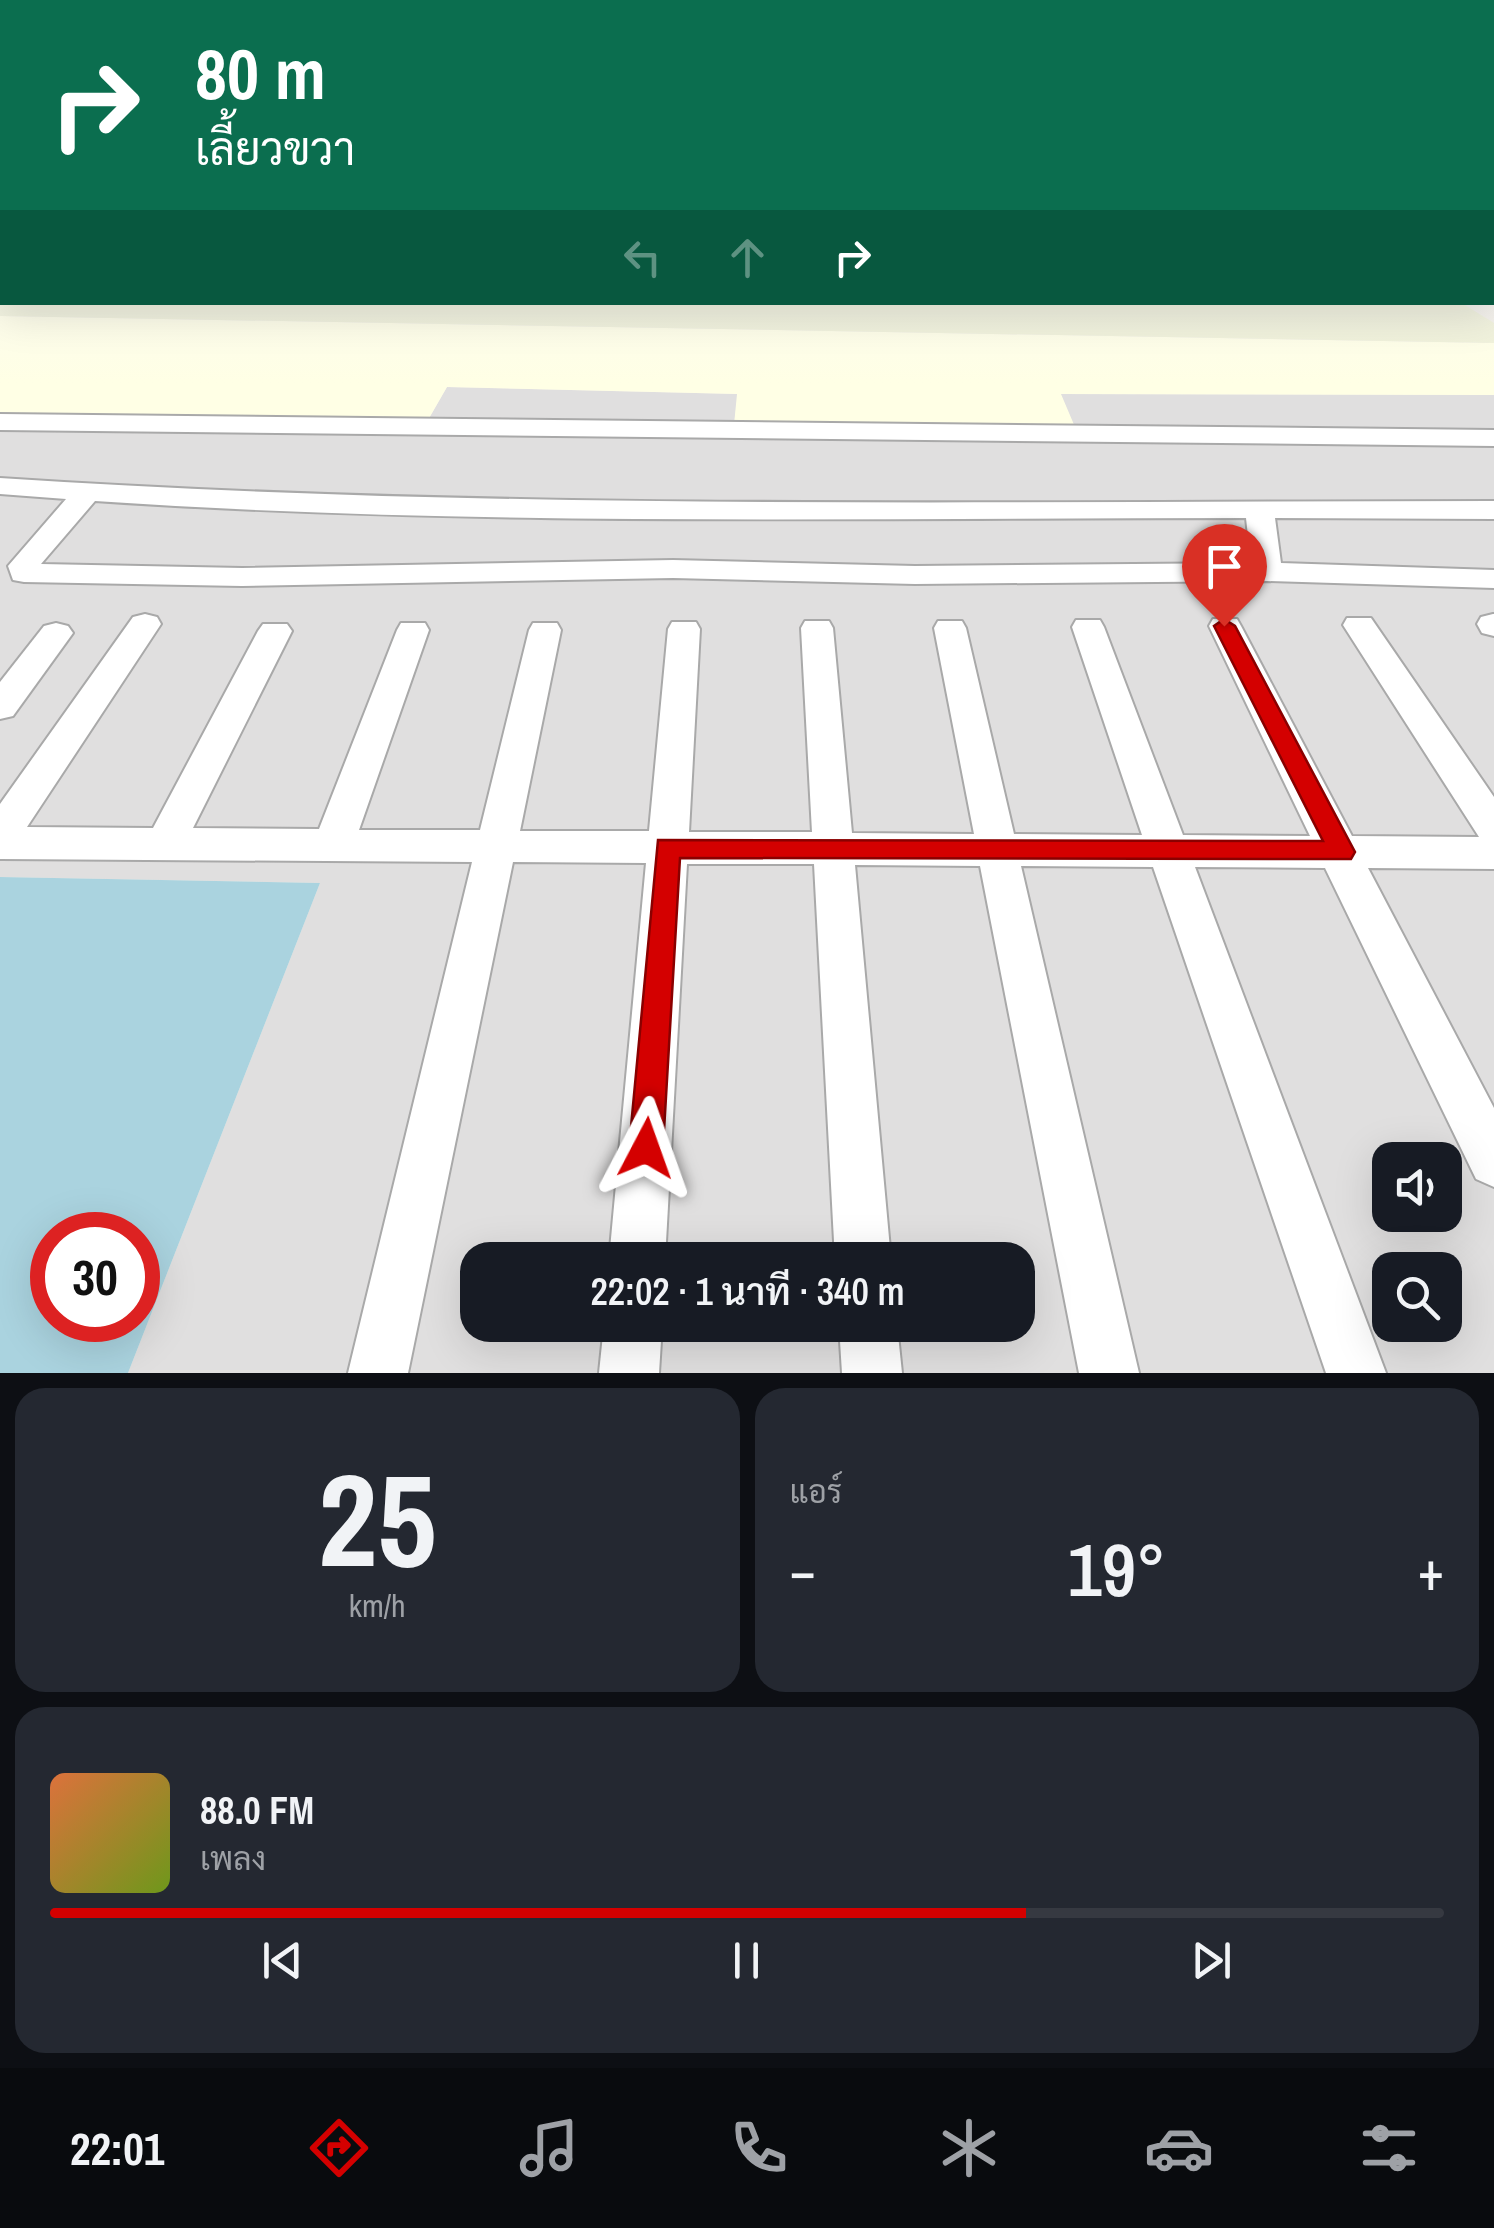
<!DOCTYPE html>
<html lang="th">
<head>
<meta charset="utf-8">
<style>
  :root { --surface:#171b24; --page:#242831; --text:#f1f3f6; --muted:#9ea1a6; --line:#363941; --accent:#d40000 }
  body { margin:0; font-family:"Archivo Narrow",Sarabun,sans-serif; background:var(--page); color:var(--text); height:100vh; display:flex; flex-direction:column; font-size:38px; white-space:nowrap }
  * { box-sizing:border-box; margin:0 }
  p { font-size:32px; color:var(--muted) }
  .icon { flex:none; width:55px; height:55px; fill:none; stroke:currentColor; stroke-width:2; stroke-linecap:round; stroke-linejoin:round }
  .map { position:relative; height:1373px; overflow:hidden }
  .details { display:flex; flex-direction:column; gap:15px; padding:15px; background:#0d0f14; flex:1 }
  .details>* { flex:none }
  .hud { position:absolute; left:0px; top:0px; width:1495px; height:305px; box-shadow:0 10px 40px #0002; background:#0b6e4f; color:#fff; overflow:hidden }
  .controls { position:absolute; left:1372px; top:1142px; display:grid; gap:20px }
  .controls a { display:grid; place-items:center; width:90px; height:90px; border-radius:20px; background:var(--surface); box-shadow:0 10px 40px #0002; font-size:50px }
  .speed { position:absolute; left:30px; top:1212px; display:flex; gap:20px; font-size:50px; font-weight:700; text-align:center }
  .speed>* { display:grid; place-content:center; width:130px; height:130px; border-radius:50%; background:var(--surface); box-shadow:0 10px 40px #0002; line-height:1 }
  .speed .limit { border:15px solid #d22; background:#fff; color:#111 }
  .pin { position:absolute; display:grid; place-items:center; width:85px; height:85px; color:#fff; margin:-102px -42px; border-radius:50% 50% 50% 0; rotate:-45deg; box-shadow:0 0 10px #0007 }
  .pin .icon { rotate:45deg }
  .me { position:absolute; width:110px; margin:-55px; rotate:4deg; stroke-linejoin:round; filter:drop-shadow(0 0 8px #0008) }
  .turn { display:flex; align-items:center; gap:35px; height:210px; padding:0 30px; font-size:45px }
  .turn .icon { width:130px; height:130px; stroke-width:2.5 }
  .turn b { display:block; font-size:70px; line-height:85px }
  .lanes { display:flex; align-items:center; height:95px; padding:0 30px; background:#0003; justify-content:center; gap:50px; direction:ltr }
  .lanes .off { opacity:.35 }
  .big { font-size:75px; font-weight:600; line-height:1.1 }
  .details .card { flex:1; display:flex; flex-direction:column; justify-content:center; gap:15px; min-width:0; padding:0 35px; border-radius:30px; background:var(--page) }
  .details .dial { align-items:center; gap:0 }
  .dial b { font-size:130px; line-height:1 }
  .song { display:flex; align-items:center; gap:30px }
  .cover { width:120px; height:120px; border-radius:15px; background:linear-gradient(135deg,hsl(20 70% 55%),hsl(80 70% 35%)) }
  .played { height:10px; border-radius:5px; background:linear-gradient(90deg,var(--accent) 70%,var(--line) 70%) }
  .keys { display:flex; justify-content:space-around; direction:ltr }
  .heat { display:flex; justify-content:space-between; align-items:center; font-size:55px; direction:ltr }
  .details .tiles { flex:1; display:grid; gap:15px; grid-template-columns:1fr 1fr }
  .card:last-child { grid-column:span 2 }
  .trip { position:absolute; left:460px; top:1242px; width:575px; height:100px; border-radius:30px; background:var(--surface); box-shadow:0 10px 40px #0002; font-weight:600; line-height:100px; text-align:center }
  .menu { display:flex; height:160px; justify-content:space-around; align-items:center; background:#090b0e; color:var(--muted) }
  .menu .icon { width:70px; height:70px }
  .menu .selected { color:var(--accent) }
  .menu b { font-size:45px; color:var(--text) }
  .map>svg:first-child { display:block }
  .residential { fill:#e0dfdf; fill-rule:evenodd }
  .education { fill:#ffffe5 }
  .farmland { fill:#eef0d5 }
  .water { fill:#aad3df; fill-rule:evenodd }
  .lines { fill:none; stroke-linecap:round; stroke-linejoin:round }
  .minor-casing { stroke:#a9a9a9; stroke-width:4 }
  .minor { fill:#fff; fill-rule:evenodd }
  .route { fill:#d40000; stroke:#8a0000; stroke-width:2.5 }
</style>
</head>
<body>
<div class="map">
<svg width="1494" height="1373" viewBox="0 0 1494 1373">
  <rect width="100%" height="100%" fill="#f2efe9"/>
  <path class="residential" d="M447 387 738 394 734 425 1074 426 1060 394 1494 395V1373H128L320 883 0 877V414L428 420ZM1390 1160H1445V1215H1390ZM478 1260H1018V1325H478ZM1390 1270H1445V1325H1390Z"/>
  <polygon class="education" points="0,316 1494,343 1494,395 1061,394 1075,427 734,425 737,394 447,387 428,420 0,414"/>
  <polygon class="farmland" points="0,242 2,302 1460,302 1494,323 1494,343 0,316"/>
  <path class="water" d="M0 877 320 883 128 1373H0ZM52 1235H138V1320H52Z"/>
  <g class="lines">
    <g class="minor-casing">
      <g id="minor">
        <rect x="0" y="191" width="2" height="6"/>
        <polygon points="0,222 2,223 2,234 0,234"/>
        <rect x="1492" y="274" width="2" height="13"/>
        <polygon points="0,414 1494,430 1494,446 0,430"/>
        <path d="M0 478C496 511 996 501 1494 501V519L1275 518 1281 563 1494 570V588L1267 581 915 584 673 578 242 586 24 582 13 580 8 566 66 499 0 494ZM95 501C477 527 863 518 1246 518L1251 563 915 566 673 560 242 568 41 564Z"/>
        <polygon points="145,614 157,617 161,624 27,827 153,828 258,631 263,624 287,624 292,631 193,828 319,829 397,630 401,623 425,623 429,630 359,830 480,830 529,630 533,623 557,623 561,630 520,831 649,831 668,629 672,622 696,622 700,629 689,832 812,832 801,628 805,621 829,621 833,628 852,833 974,834 934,628 938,621 962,621 966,628 1014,834 1142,835 1072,627 1076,620 1100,620 1104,627 1183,835 1310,836 1209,626 1213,619 1237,619 1241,626 1352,836 1479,837 1343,625 1347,618 1371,618 1494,797 1494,869 1368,868 1494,1108 1494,1187 1476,1179 1325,868 1195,867 1386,1373 1326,1373 1153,867 1021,866 1139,1373 1079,1373 980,866 855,865 891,1260 835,1260 814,864 687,864 665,1260 609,1260 646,863 513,862 408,1373 348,1373 472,862 0,859 0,804 133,617"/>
        <polygon points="1493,614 1494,614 1494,636 1482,633 1477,624 1481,617"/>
        <polygon points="56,623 68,626 73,633 13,716 0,719 0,682 44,626"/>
        <polygon points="604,1325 662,1325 659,1373 599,1373"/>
        <polygon points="839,1325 897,1325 902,1373 842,1373"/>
      </g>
    </g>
    <use href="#minor" class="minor"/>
  </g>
  <linearGradient id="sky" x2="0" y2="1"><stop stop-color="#8fc0e4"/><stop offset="0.5" stop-color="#f9f8f5"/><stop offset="1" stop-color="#f9f8f5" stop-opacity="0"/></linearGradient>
  <rect width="1494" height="383" fill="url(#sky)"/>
  <polygon class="route" points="1224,619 1235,626 1355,852 1351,859 680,858 663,1148 658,1159 646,1164 634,1159 629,1148 658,840 1323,841 1214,626"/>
</svg>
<div class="controls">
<a><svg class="icon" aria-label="sound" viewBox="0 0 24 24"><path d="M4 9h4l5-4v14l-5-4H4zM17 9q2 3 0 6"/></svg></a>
<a><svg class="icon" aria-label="search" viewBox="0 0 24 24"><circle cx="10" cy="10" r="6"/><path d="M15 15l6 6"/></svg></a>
</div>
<div class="speed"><div class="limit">30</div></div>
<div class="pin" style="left:1224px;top:626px;background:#d93025"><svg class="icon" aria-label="arrive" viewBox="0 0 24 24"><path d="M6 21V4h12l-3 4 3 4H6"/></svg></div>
<svg class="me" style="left:646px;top:1148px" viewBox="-20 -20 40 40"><path d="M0-17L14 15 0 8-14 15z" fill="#d40000" stroke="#fff" stroke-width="4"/></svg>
<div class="trip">22:02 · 1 นาที · 340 m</div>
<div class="hud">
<div class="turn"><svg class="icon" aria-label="right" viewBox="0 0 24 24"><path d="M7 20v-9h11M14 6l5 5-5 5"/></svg><div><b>80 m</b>เลี้ยวขวา</div></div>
<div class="lanes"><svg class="icon off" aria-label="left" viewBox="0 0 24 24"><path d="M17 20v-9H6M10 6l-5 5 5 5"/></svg><svg class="icon off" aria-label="ahead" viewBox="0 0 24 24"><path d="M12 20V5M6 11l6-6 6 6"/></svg><svg class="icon" aria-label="right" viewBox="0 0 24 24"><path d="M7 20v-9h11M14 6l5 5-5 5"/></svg></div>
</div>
</div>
<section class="details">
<div class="tiles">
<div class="card dial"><b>25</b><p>km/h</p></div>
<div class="card"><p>แอร์</p>
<div class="heat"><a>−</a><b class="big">19°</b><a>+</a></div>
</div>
<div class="card">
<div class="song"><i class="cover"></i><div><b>88.0 FM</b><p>เพลง</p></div></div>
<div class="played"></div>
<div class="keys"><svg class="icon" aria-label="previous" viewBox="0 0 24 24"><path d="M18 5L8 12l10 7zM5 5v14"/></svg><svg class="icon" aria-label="pause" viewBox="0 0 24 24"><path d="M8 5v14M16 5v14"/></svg><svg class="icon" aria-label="next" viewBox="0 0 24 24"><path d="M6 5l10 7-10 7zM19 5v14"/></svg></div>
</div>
</div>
</section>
<nav class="menu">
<b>22:01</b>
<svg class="icon selected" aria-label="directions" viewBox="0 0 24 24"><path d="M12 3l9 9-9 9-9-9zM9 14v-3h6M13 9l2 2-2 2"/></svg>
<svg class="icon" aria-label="music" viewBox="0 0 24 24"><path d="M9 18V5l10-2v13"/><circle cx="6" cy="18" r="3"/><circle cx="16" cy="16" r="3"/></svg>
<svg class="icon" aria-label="phone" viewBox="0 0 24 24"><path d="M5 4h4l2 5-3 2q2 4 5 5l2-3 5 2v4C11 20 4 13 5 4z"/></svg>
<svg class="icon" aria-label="climate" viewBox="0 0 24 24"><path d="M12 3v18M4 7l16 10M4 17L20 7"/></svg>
<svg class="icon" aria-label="car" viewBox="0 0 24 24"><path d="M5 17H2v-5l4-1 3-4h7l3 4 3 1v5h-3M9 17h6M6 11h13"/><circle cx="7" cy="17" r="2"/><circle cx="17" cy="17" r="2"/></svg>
<svg class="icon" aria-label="filters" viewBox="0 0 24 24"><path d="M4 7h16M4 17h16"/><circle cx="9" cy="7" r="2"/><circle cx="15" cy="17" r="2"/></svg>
</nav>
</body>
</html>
